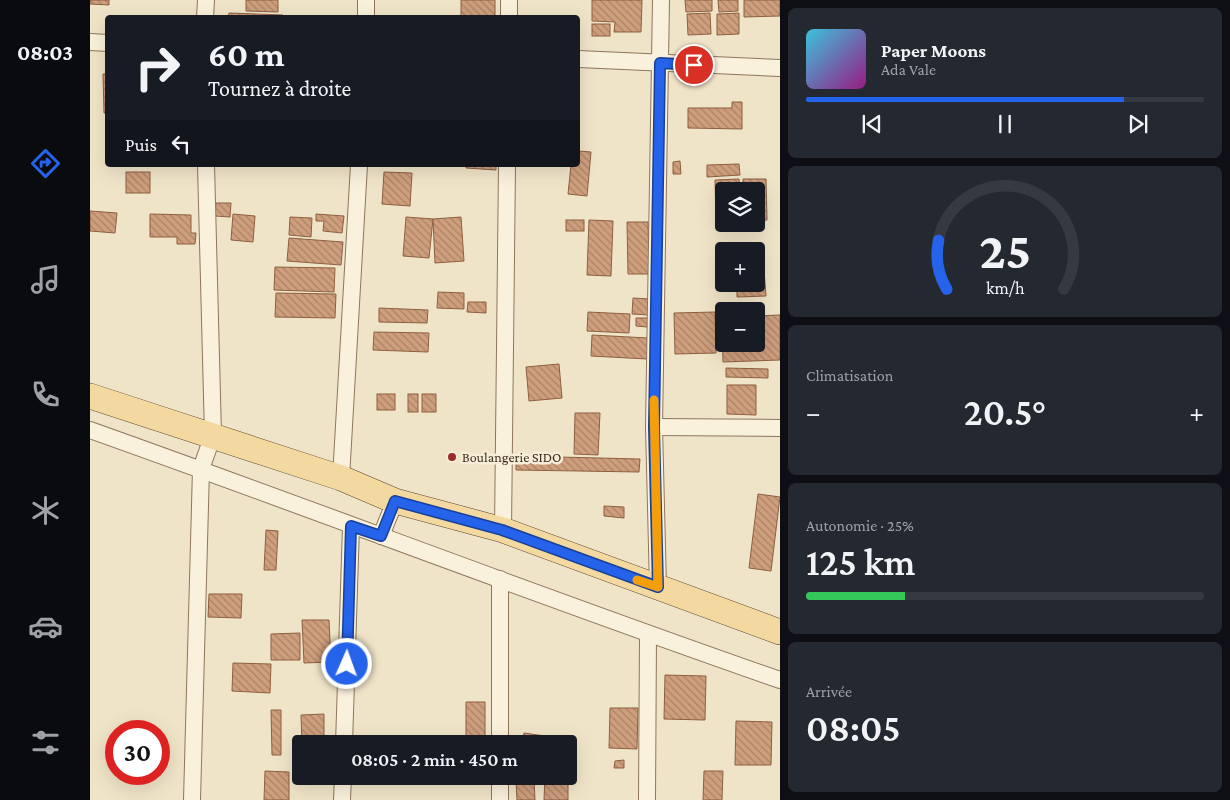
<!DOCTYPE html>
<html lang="fr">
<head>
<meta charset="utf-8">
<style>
  :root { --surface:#171b24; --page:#242831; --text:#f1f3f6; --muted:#9ea1a6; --line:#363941; --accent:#2563eb }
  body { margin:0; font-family:"Crimson Pro",serif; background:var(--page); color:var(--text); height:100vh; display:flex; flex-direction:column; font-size:19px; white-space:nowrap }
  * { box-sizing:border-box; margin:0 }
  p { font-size:16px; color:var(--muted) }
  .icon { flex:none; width:28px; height:28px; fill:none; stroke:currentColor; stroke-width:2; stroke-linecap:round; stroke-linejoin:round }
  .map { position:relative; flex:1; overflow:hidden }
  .drawer { display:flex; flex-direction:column; gap:8px; padding:8px; background:#0d0f14; width:450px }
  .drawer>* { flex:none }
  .top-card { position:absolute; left:15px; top:15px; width:475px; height:152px; border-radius:5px; box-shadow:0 5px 20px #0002; background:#171b24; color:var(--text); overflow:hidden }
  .controls { position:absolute; left:625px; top:182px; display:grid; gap:10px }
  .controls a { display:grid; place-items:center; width:50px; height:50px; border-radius:5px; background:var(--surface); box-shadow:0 5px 20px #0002; font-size:25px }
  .speed { position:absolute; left:15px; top:720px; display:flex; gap:10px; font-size:25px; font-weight:700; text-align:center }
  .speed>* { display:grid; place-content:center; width:65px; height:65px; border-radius:50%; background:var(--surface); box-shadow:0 5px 20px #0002; line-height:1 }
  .speed .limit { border:8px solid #d22; background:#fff; color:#111 }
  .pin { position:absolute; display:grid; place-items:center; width:42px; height:42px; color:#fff; margin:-21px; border:2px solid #fff; border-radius:50%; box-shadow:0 1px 5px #0007 }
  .me { position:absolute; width:55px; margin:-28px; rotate:2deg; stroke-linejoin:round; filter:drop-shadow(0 0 4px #0008) }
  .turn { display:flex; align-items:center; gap:18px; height:105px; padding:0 20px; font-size:22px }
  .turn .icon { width:65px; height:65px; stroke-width:2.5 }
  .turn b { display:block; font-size:35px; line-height:42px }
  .then { display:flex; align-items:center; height:48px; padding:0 20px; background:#0003; gap:10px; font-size:19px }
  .big { font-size:38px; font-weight:600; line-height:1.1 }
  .drawer .widget { flex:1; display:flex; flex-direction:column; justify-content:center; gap:8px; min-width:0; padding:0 18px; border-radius:8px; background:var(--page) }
  .drawer .dial { align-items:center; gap:0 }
  .dial svg { height:130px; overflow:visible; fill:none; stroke:var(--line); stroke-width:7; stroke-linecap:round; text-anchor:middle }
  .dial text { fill:var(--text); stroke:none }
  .song { display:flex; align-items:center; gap:15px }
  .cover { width:60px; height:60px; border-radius:8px; background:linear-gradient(135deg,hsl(190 70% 55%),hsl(310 70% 35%)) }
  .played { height:5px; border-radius:2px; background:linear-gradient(90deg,var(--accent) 80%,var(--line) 80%) }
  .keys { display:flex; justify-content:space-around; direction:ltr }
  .heat { display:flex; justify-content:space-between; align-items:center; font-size:28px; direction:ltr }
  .charge { height:8px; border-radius:4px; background:linear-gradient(90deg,#34c759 25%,var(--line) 0) }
  .trip { position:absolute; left:202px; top:735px; width:285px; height:50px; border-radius:5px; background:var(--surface); box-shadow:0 5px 20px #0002; font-weight:600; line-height:50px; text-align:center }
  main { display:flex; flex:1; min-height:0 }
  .menu { display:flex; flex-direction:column; width:90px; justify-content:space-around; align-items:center; background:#090b0e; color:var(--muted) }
  .menu .icon { width:35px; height:35px }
  .menu .on { color:var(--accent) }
  .menu b { font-size:22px; color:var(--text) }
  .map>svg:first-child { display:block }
  .building { fill:url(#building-back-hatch); stroke:#8d5f41 }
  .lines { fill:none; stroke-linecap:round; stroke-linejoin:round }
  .street-casing { stroke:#8d765c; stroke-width:18 }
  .primary-casing { stroke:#5b4430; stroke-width:26 }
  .street { stroke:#faf1dc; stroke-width:16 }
  .primary { stroke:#f3d9a0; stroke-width:25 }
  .route-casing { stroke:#184099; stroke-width:12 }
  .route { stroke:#2563eb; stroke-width:9 }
  .slow { stroke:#f59e0b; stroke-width:9 }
  .poi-dot { fill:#9e2a2b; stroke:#f7eed8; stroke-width:2 }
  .labels { text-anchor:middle; stroke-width:5; stroke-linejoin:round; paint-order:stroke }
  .poi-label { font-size:14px; fill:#3d2e20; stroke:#f7eed8; text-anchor:start }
</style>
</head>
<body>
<main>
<nav class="menu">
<b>08:03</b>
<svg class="icon on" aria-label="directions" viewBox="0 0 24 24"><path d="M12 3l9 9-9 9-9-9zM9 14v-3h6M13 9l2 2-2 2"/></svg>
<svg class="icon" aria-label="music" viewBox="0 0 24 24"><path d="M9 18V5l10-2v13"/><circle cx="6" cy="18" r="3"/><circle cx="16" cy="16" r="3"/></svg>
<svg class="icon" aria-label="phone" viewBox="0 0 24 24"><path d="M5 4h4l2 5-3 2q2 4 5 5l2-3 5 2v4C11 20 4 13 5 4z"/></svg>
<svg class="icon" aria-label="climate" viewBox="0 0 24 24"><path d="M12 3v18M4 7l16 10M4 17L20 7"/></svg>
<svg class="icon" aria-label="car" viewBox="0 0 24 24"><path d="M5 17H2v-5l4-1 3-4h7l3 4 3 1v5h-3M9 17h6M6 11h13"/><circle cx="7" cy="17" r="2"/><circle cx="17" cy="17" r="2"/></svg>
<svg class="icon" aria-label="filters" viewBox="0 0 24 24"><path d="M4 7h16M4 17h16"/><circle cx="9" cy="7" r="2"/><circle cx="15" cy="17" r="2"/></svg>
</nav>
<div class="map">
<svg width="690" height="800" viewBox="0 0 690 800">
  <defs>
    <pattern id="building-back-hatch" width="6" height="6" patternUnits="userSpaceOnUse" patternTransform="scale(1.25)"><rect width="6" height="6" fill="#cf9f7d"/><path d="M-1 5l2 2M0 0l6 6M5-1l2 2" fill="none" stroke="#a98266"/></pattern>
  </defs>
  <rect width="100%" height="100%" fill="#f0e4c8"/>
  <g class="building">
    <polygon points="0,0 19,0 19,5 0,4"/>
    <polygon points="156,0 188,0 188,12 156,11"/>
    <rect x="371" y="0" width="34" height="18"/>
    <polygon points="502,0 552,0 551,32 524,32 525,22 502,21"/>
    <polygon points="595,0 622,0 622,11 596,12"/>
    <polygon points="628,0 648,0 648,11 629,12"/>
    <polygon points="654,0 690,0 690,16 654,17"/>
    <polygon points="139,13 193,15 193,18 138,18"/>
    <polygon points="620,13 621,34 598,35 597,14"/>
    <polygon points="649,13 649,34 627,35 627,14"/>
    <rect x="502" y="24" width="18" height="12"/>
    <polygon points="13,74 18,74 18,113 14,113"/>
    <polygon points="642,102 652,102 652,129 598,128 598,108 642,108"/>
    <polygon points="488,151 501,152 497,196 478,194 481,165 488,165"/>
    <polygon points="590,161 591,174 583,174 583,162"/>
    <polygon points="649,164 650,175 617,177 617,165"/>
    <polygon points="376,165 406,165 406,170 376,168"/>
    <rect x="36" y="172" width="24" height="21"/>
    <polygon points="294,172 322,173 320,206 292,204"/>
    <polygon points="649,179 650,191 634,191 634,221 626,222 625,180"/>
    <polygon points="653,179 676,179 677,220 666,221 666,191 653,191"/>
    <polygon points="126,203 141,203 140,217 125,216"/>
    <polygon points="0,211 27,213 25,233 0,231"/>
    <polygon points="60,214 101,215 101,233 106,233 105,244 87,244 87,237 60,237"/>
    <polygon points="143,214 165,216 163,242 141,240"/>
    <polygon points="226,214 254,216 252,233 233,231 234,221 226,221"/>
    <polygon points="200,217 222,218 221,237 199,235"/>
    <polygon points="316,217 343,219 339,258 313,256"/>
    <polygon points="371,217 374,261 345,263 343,219"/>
    <rect x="476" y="220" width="18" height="11"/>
    <polygon points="499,220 523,221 521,276 497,275"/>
    <polygon points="537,222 558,222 559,274 538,274"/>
    <polygon points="199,238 253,242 251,265 197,261"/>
    <polygon points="185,267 245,268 244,292 184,290"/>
    <polygon points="674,270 676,296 647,297 647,284 666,284 666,271"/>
    <polygon points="348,292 374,293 374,309 347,308"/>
    <polygon points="186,293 246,294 245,318 185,317"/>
    <polygon points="543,298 560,299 559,315 542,314"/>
    <polygon points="378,302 396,302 396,313 377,312"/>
    <polygon points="289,308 338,310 337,323 289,322"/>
    <polygon points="498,312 540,314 539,333 497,331"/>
    <polygon points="625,312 626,353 585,354 584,313"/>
    <polygon points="690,315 690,360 633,362 632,318 634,317 634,344 666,344 666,316"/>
    <polygon points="546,318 558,318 557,327 546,326"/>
    <polygon points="284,332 339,333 338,352 283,350"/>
    <polygon points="502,335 558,338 557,359 501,356"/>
    <polygon points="469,364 472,398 439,401 436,367"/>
    <polygon points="636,368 678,369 678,378 636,377"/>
    <polygon points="637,385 666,385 666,415 637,414"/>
    <rect x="287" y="394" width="18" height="16"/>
    <rect x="318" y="394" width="10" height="18"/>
    <rect x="332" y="394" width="14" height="18"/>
    <polygon points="485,413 510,413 508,455 484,454"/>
    <polygon points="426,456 550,459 549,472 426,470"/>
    <polygon points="668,494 690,497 681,571 659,568"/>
    <polygon points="514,506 534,507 534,518 514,516"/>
    <polygon points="176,530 188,531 186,570 174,570"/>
    <polygon points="119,594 152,594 151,618 118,617"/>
    <polygon points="212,620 239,620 241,662 214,663"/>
    <polygon points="210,633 210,660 181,660 181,634"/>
    <polygon points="143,663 181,664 180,693 142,691"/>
    <polygon points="575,675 616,676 615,720 574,719"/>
    <polygon points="376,702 395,702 395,742 376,741"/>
    <polygon points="520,708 548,708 547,749 519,748"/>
    <polygon points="181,710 191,710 191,755 182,755"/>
    <polygon points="234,714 234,744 212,744 211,715"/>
    <polygon points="646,721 682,722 681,765 645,765"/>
    <polygon points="434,733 462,737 461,744 432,744"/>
    <polygon points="534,760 534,768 524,768 525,761"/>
    <polygon points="175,771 199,772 199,800 174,800"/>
    <polygon points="614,771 633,771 632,800 613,800"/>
    <polygon points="455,776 478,776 478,800 454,800"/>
    <polygon points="444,779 445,800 427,800 426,780"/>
  </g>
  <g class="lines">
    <g class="street-casing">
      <g id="street">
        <polyline points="115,18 116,0"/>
        <polyline points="276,18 276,0"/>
        <polyline points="419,18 419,0"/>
        <polyline points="0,42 18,43"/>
        <polyline points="488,59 690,68"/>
        <polyline points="564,427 690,428"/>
        <path d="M0 430C231 512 459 600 690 680"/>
        <polyline points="251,478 269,165"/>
        <polyline points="413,530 417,165"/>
        <polyline points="291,536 305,501"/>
        <polyline points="568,587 564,427 571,0"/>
        <polyline points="254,744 261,526"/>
        <polyline points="410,744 410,579"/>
        <polyline points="102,800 111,469 123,435 116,165"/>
        <polyline points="252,800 253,776"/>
        <polyline points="410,800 410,776"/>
        <polyline points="557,800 558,635"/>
      </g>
    </g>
    <g class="primary-casing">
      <polyline id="primary" points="0,396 251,478 305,501 413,530 690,632"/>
    </g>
    <use href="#street" class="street"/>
    <use href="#primary" class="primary"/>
  </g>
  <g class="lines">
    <g class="route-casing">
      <polyline id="route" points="257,664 261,526 291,536 305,501 412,530 568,587 564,427 570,63 604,65"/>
    </g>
    <use href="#route" class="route"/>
    <polyline class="slow" points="547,580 568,587 564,400"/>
  </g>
  <circle class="poi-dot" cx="362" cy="457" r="5"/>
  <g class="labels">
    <g class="poi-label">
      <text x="372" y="462">Boulangerie SIDO</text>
    </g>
  </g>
</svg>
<div class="controls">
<a><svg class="icon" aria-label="layers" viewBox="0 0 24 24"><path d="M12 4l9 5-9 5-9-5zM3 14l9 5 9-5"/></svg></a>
<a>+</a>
<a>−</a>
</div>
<div class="speed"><div class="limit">30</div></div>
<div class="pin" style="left:604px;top:65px;background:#d93025"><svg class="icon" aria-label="arrive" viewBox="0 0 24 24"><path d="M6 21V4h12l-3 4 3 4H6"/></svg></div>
<svg class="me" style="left:257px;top:664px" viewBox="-20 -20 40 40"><circle r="17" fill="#2563eb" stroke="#fff" stroke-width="3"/><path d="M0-11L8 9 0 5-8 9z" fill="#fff"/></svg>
<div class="trip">08:05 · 2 min · 450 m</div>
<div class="top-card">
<div class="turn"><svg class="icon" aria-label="right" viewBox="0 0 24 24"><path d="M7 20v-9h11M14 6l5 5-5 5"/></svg><div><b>60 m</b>Tournez à droite</div></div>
<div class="then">Puis<svg class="icon" aria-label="left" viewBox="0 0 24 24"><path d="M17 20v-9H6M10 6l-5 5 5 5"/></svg></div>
</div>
</div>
<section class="drawer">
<div class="widget">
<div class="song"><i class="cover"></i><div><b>Paper Moons</b><p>Ada Vale</p></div></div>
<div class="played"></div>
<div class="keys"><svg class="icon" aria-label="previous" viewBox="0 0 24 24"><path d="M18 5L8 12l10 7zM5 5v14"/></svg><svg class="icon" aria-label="pause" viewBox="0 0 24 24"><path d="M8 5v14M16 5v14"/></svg><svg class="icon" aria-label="next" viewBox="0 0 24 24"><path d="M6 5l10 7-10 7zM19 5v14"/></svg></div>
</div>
<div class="widget dial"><svg viewBox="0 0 100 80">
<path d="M14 69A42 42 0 1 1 86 69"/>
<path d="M14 69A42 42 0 0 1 9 39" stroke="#2563eb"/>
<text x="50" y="56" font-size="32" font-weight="700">25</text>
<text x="50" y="72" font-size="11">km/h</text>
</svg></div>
<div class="widget"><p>Climatisation</p>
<div class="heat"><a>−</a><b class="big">20.5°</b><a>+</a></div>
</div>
<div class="widget"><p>Autonomie · 25%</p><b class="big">125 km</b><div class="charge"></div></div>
<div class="widget"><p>Arrivée</p><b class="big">08:05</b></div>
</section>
</main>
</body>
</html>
